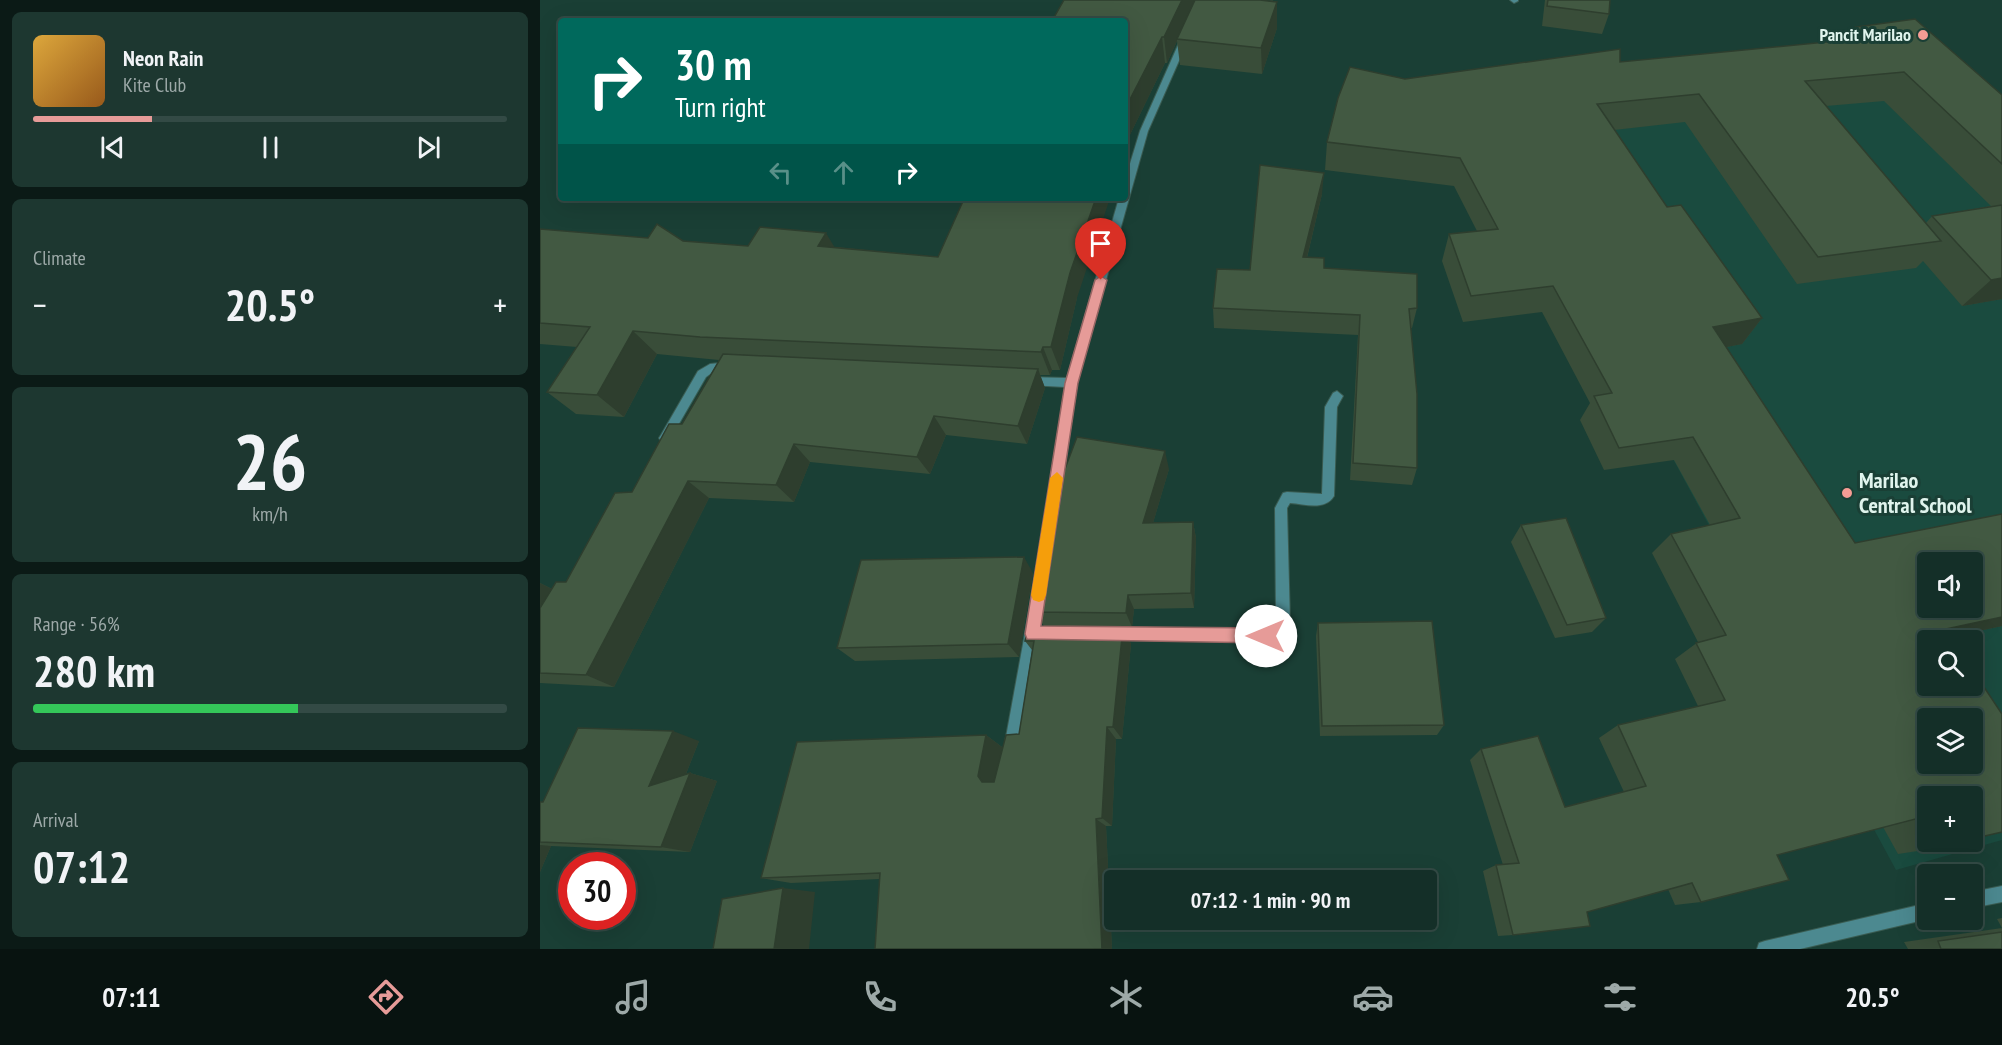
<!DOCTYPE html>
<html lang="en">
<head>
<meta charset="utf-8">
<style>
  :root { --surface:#142f28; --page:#1d3730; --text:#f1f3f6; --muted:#9da9a8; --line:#334a45; --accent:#e69b98 }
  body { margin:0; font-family:"PT Sans Narrow",sans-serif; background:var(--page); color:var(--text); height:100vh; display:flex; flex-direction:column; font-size:22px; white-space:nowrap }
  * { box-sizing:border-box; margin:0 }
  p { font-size:20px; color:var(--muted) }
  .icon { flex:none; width:33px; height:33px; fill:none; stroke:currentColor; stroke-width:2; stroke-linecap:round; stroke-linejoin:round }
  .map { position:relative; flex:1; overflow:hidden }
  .details { display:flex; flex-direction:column; gap:12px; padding:12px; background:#0b1a16; width:540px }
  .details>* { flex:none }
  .top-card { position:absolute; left:18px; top:18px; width:570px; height:183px; border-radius:6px; box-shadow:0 6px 24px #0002,0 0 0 2px var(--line); background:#00695c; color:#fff; overflow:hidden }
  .fabs { position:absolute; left:1377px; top:552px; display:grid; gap:12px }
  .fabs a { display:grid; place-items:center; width:66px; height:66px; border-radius:6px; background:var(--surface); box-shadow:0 6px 24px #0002,0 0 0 2px var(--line); font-size:30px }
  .speed { position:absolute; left:18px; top:852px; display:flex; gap:12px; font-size:30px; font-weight:700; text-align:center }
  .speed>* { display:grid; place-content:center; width:78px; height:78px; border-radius:50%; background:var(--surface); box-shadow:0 6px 24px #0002,0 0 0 2px var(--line); line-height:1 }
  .speed .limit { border:9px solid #d22; background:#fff; color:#111 }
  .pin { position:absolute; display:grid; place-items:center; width:51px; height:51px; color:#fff; margin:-62px -26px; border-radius:50% 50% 50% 0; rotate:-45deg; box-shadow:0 0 6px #0007 }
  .pin .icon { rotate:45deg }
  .me { position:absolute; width:66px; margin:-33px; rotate:270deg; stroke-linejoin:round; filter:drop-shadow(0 0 4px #0008) }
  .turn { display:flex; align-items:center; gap:21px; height:126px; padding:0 18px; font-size:27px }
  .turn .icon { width:78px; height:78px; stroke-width:2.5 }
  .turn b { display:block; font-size:42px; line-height:51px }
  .lanes { display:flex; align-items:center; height:57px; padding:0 18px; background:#0003; justify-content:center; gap:30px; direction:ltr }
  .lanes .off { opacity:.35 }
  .big { font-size:45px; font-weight:600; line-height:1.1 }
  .details .widget { flex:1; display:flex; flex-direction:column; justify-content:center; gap:9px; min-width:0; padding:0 21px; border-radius:9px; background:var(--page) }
  .details .dial { align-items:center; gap:0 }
  .dial b { font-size:78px; line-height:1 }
  .song { display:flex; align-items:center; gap:18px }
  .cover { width:72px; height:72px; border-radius:9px; background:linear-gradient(135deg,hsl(40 70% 55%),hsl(30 70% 35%)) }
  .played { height:6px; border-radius:3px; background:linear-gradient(90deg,var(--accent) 25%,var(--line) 25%) }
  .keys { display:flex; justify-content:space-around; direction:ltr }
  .heat { display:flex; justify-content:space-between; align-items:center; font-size:33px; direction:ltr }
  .charge { height:9px; border-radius:4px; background:linear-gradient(90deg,#34c759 56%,var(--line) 0) }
  .trip { position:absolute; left:564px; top:870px; width:333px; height:60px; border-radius:6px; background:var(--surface); box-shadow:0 6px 24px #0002,0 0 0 2px var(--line); font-weight:600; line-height:60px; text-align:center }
  .tabs { display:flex; height:96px; justify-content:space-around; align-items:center; background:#081310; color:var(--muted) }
  .tabs .icon { width:42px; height:42px }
  .tabs .on { color:var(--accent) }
  .tabs b { font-size:27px; color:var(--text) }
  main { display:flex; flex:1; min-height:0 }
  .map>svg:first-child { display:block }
  .built { fill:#1a4b3f; fill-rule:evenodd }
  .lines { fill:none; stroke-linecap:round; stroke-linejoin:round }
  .minor-casing { stroke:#3a5c52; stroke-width:2 }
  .minor { fill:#4c8990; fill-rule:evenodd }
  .wall { fill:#394d39; fill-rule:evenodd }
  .shaded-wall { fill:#2e3e2e }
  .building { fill:#425942; stroke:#2e3e2e; stroke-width:1.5; fill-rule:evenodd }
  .route { fill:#e69b98; stroke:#966563; stroke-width:1.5 }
  .slow { fill:#f59e0b }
  .poi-dot { fill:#f59c94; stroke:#1a3f35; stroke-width:2 }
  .labels { text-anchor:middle; stroke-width:6; stroke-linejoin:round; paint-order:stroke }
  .far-poi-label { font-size:18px; font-weight:bold; fill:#e0f4ed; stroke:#1a3f35; text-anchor:end }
  .poi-label { font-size:22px; font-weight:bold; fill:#e0f4ed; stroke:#1a3f35; text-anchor:start }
</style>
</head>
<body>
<main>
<section class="details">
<div class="widget">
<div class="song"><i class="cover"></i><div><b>Neon Rain</b><p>Kite Club</p></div></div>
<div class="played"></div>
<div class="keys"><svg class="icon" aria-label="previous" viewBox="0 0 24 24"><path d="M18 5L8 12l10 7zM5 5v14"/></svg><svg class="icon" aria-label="pause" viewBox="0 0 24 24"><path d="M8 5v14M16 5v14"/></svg><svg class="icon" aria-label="next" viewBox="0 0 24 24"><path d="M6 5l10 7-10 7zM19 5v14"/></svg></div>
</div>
<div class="widget"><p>Climate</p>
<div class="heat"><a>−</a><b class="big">20.5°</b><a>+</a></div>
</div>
<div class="widget dial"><b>26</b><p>km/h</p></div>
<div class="widget"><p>Range · 56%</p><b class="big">280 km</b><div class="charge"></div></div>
<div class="widget"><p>Arrival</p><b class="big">07:12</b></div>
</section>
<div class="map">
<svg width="1462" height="949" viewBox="0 0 1462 949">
  <rect width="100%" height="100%" fill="#1a3f35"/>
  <path class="built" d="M1360 41 1462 139V840L1356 870 1114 424 926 94ZM1388 562H1432V608H1388ZM1388 640H1432V686H1388ZM1388 718H1432V764H1388ZM1388 796H1432V842H1388Z"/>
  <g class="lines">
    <g class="minor-casing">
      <g id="minor">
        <polygon points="970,0 978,0 978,1 974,3"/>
        <polygon points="642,36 649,38 608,131 537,383 517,518 515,522 511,523 507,522 505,518 525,387 488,385 482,381 488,377 527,378 579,198 585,198 585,180 600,131"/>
        <polygon points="189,362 195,366 193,369 173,372 166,377 129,441 121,441 119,438 121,435 158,371 170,364"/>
        <path d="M797 391 803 396 797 407 794 496C785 511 765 504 750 503L747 508 750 622 740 637 726 642 572 640 567 639 565 634 567 629 572 628 726 630 730 627 736 620 735 508 743 493 747 492 782 494 785 407 793 393Z"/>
        <polygon points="498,594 503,596 505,600 478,748 476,753 471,755 466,753 464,748 491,600 493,596"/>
        <polygon points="1462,886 1462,902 1432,908 1432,892"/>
        <polygon points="1388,903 1388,919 1260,949 1217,949 1219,943 1225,941"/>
      </g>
    </g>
    <use href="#minor" class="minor"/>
  </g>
  <g class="wall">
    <polygon points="733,0 732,2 737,2 737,28 722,74 640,65 637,41 627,63 625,63 585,145 585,21"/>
    <polygon points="1005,0 1070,0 1069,14 1062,34 1002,26"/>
    <path d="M1316 27 1462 95V299L1422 306 1383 261 1376 268 1257 284 1145 122 1074 130 1127 207 1222 318 1202 344 1186 347 1315 543 1462 514V626L1411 637 1388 796V842H1424L1397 848 1358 854 1343 827 1237 855 1161 902 1135 905 1128 889 1047 912 973 935 958 936 943 871 956 865H963L930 760 941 749 1025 807 1084 792 1059 738 1078 725 1158 706 1135 659 1158 642 1112 553 1131 534 1170 525 1134 460 1064 470 1040 420 1050 403 1002 312 923 322 902 261 909 234 937 231 914 186 785 170 787 142 865 79 1080 62 1308 40ZM1344 101 1451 206 1392 216 1386 223 1286 106Z"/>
    <polygon points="782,194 767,258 784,268 877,308 872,328 871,328 877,468 872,485 810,480 818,335 674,328 673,308 710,270"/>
    <polygon points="444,201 537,298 520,370 512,370 510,375 500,375 505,388 487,444 406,435 390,474 270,462 254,502 169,498 74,687 0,683 0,583 12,589 26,582 142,424 179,360 117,354 84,417 36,414 7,392 37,347 0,344 0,229 208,246 295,247 398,257"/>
    <polygon points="629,469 613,523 653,522 656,538 654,608 594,609 592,627 504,626 494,612"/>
    <polygon points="981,525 1066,618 1052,632 1015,638 971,542"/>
    <polygon points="493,573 479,657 315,661 297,648"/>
    <polygon points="778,623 904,725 897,735 780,736 776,636"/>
    <polygon points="583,627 591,644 582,739 576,739 572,826 566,826 572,949 335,949 340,879 251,883 221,878 446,735 462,747 459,763 479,734 492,650 485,641"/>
    <polygon points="159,741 146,774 150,773 177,781 150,852 11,846 0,872 0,802 3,802"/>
    <polygon points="1462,918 1462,949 1368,949 1364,942 1462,928 1457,919"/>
  </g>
  <g class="shaded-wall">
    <polygon points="642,0 656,0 637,39 637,41 627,63 624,37"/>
    <polygon points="737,2 737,28 722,74 721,48"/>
    <polygon points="622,37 625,63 585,145 585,109"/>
    <polygon points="784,173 782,194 762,278 763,257"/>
    <polygon points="556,198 570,198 537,298 520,370 511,347 530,273"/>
    <polygon points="286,233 301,258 278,246"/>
    <polygon points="1462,278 1462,299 1422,306 1451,280"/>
    <polygon points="1222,318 1202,344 1155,353 1173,327"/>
    <polygon points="93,331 117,354 84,417 57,395"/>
    <polygon points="503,347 512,370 510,375 501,352"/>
    <polygon points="498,369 505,388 487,444 478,426"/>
    <polygon points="394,416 406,435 390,474 377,457"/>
    <polygon points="254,444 270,462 254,502 236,485"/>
    <polygon points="625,451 629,469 608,540 603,523"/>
    <polygon points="148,481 169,498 74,687 46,675"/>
    <polygon points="653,522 656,538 654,608 651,593"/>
    <polygon points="484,557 493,573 479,657 468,644"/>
    <polygon points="0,583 24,595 0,637"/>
    <polygon points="588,595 594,609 592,627 586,613"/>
    <polygon points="1462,617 1462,626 1397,640 1406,629"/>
    <polygon points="583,627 591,644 582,739 573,727"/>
    <polygon points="567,727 576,739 572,826 562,818"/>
    <polygon points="133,731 159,741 138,794 109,786"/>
    <polygon points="446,735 462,747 455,786 442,782 438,776"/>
    <polygon points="150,773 177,781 150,852 121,847"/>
    <polygon points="556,819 566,826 572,949 562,949"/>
    <polygon points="0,845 11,846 0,872"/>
    <polygon points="243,888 275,892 269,949 234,949"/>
  </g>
  <g class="building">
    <polygon points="524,0 642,0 624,37 622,37 585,109 585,21 512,21"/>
    <polygon points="655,0 720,0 737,2 721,48 637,39"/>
    <polygon points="1008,0 1070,0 1069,14 1007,6"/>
    <path d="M1375 19 1462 95V164L1364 72 1265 81 1401 241 1278 257 1159 94 1057 104 1127 207 1141 205 1222 318 1173 327 1315 543 1462 514V617L1406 629 1414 640H1388V686H1432V669L1462 714V832L1432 839V796H1388V833L1379 818 1237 855 1249 880 1161 902 1152 883 1047 912 1050 926 973 935 956 865 979 863 941 749 998 736 1025 807 1106 786 1078 725 1185 700 1156 643 1186 635 1131 534 1200 518 1153 437 1079 448 1054 396 1072 393 1013 286 931 296 909 234 958 229 920 158 787 142 798 98 810 67 865 79 1080 49V62L1328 38 1316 27ZM1388 562H1432V608H1388ZM1388 718H1432V764H1388Z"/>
    <polygon points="720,165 784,173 763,257 784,258 784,268 877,274 877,308 869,309 877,394 877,468 813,463 820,315 673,308 677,269 710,270"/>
    <polygon points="445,198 556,198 530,273 511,347 503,347 501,352 160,337 93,331 57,395 7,392 50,327 0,323 0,229 108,238 117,224 143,241 208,246 220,227 286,233 278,246 398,257 424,199 444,201"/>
    <polygon points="1462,205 1462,278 1451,280 1392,216"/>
    <polygon points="183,354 498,369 478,426 394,416 377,457 254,444 236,485 148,481 46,675 0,673 0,608 16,582 26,582 75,493 92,492 129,424 142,424"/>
    <polygon points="537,437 625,451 603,523 653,522 651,593 588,595 586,613 494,612 509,511"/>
    <polygon points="1026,518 1066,618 1027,625 981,525"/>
    <polygon points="484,557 468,644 297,648 321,560"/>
    <polygon points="892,621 904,725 782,726 778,623"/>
    <polygon points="488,627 583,627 573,727 567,727 562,818 556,819 562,949 335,949 340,873 221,878 257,742 446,735 438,776 442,782 454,782 466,735 479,734 494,641 485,641"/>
    <polygon points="38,728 133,731 109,786 150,773 121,847 0,842 0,802 3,802"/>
    <polygon points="1393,842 1424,842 1397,848"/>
    <polygon points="243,888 234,949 173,949 182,899"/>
    <polygon points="1462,932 1462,949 1401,949 1398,941"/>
  </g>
  <polygon class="route" points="561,276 567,280 538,383 501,626 726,628 731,630 733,636 731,641 726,643 487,639 485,634 525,383 555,280"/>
  <polygon class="slow" points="517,472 523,478 506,595 504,600 499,602 493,600 491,595 510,478"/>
  <g class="poi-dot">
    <circle cx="1383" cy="35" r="6"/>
    <circle cx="1307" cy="493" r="6"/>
  </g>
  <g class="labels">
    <g class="far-poi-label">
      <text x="1371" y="41">Pancit Marilao</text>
    </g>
    <g class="poi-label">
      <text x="1319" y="488">Marilao<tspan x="1319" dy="25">Central School</tspan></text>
    </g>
  </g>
</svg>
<div class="fabs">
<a><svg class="icon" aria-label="sound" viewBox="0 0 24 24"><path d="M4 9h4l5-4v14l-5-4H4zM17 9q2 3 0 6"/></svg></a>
<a><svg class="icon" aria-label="search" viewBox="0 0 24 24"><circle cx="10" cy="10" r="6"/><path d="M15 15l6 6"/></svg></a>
<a><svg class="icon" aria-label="layers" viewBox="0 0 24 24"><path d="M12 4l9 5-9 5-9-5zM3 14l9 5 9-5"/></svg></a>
<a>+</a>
<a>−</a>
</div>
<div class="speed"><div class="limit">30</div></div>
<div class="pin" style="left:561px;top:280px;background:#d93025"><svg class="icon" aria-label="arrive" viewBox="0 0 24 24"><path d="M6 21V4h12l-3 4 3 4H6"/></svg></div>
<svg class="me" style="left:726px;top:636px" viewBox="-20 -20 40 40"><circle r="19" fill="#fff"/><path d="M0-13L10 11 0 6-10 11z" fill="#e69b98"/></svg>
<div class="trip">07:12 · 1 min · 90 m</div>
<div class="top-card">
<div class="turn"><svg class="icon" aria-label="right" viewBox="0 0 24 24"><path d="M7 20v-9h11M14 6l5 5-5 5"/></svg><div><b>30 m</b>Turn right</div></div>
<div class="lanes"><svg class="icon off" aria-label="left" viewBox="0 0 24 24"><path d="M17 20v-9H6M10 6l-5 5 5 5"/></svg><svg class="icon off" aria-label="ahead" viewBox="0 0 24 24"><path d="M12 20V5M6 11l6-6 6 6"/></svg><svg class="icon" aria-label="right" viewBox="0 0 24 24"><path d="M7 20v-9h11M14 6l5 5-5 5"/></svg></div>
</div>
</div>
</main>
<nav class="tabs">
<b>07:11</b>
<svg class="icon on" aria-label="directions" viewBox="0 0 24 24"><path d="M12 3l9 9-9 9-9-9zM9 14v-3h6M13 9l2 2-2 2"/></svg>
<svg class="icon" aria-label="music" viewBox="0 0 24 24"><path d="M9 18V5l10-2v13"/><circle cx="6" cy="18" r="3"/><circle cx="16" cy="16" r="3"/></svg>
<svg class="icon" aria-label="phone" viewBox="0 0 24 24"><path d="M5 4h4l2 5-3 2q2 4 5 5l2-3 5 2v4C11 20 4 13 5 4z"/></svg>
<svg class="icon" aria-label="climate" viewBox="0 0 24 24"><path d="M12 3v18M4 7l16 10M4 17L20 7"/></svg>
<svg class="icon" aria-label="car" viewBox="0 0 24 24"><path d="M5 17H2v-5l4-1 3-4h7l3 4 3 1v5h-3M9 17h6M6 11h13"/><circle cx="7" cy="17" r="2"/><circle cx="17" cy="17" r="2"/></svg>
<svg class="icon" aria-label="filters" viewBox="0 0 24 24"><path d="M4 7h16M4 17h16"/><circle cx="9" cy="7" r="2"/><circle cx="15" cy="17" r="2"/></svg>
<b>20.5°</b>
</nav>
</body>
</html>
